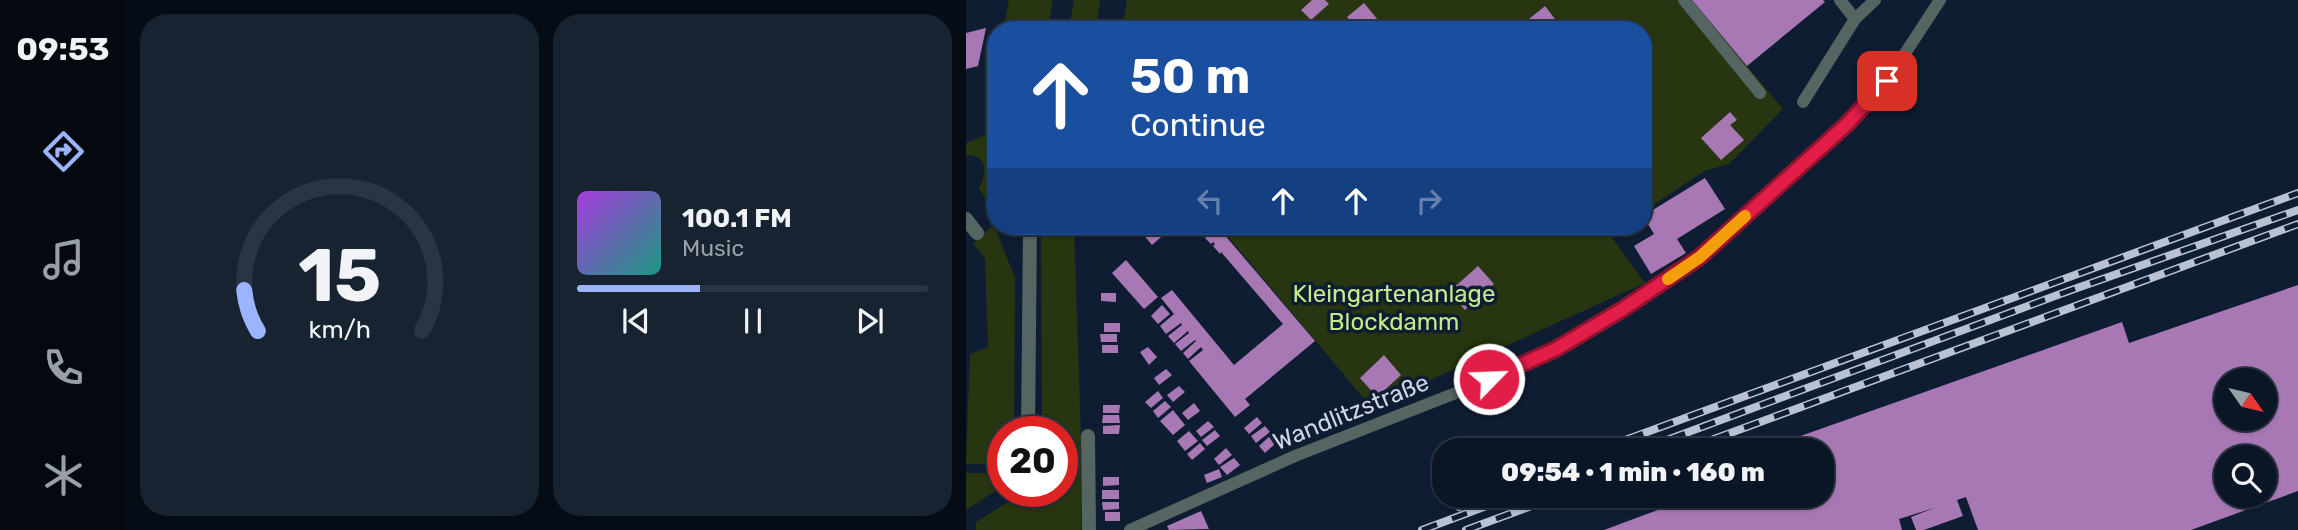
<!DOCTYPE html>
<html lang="en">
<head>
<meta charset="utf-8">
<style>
  :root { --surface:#0a1626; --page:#182332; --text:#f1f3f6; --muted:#999fa7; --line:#2a3543; --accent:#9cb4fd }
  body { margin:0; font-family:Rubik,sans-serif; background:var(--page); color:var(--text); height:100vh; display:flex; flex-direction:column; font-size:26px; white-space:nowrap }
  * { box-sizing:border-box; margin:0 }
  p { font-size:23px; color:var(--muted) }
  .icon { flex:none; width:38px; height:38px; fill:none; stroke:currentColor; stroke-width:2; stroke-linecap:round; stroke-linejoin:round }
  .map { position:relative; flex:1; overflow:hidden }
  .sheet { display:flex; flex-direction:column; gap:14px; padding:14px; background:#060c15; width:840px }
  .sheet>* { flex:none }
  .hud { position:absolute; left:21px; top:21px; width:665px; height:214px; border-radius:28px; box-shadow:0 2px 5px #0004,0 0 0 2px var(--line); background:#1a4fa0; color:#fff; overflow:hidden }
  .needle { width:46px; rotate:124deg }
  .buttons { position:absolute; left:1248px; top:368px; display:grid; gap:14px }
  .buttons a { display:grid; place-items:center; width:63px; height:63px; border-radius:50%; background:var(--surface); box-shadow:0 2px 5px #0004,0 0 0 2px var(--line); font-size:35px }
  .speed { position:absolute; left:21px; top:416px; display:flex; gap:14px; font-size:35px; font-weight:700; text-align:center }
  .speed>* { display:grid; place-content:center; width:91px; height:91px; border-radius:50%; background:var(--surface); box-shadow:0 2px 5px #0004,0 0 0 2px var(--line); line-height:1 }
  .speed .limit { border:10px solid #d22; background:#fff; color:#111 }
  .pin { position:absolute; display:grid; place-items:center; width:60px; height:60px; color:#fff; margin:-30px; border-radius:14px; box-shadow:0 4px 10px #0006 }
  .me { position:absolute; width:77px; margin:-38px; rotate:66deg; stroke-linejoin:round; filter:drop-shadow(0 0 5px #0008) }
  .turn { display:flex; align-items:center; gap:24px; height:147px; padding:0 28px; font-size:32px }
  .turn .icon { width:91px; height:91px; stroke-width:2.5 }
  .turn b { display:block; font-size:49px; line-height:60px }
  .lanes { display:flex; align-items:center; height:66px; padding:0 28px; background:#0003; justify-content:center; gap:35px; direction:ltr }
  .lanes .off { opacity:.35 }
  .sheet .card { flex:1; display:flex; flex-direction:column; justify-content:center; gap:10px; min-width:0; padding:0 24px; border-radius:28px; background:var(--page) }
  .sheet .dial { align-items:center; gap:0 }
  .dial svg { height:182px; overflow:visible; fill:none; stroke:var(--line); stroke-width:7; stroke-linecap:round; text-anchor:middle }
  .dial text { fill:var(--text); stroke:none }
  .song { display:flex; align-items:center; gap:21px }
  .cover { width:84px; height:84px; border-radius:10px; background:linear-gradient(135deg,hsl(280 70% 55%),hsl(170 70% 35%)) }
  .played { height:7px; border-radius:4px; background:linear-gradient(90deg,var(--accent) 35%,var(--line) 35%) }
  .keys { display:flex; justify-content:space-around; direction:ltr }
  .sheet .tiles { flex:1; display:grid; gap:14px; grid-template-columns:repeat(2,1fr) }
  .trip { position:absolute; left:466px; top:438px; width:402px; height:70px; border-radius:28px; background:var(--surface); box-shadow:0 2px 5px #0004,0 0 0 2px var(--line); font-weight:800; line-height:70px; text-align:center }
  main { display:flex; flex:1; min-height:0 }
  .tabs { display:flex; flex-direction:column; width:126px; justify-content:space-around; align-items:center; background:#04090f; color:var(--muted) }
  .tabs .icon { width:49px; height:49px }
  .tabs .on { color:var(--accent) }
  .tabs b { font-size:32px; color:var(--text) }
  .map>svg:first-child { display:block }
  .green { fill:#273610 }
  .building { fill:#a878b5; fill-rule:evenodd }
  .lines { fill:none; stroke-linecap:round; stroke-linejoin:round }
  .lane { stroke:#556562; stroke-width:12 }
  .street { stroke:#556562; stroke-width:14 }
  .rail-casing { stroke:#b8c2d2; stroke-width:8 }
  .rail { stroke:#0e1d32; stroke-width:5; stroke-dasharray:16; stroke-linecap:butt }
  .route-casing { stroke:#92132f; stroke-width:18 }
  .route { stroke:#e11d48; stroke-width:12 }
  .slow { stroke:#f59e0b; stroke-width:12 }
  .labels { text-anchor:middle; stroke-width:7; stroke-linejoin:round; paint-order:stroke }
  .park-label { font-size:24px; fill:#c2eb89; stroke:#0e1d32 }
  .street-label { font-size:24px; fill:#cdd7e6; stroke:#0e1d32 }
</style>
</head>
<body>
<main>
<nav class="tabs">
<b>09:53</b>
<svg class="icon on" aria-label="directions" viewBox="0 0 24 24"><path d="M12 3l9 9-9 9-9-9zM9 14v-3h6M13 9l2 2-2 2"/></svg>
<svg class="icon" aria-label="music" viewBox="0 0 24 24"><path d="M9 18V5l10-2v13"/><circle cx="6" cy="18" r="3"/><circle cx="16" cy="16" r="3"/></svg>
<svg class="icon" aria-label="phone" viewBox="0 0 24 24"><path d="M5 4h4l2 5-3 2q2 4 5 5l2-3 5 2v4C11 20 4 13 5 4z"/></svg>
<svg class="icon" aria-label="climate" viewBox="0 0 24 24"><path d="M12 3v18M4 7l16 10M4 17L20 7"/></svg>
</nav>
<section class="sheet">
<div class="tiles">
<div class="card dial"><svg viewBox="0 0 100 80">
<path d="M14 69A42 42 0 1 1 86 69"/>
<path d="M14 69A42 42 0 0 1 8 51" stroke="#9cb4fd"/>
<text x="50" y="56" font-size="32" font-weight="700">15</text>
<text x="50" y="72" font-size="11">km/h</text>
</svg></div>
<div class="card">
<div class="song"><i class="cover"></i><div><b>100.1 FM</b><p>Music</p></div></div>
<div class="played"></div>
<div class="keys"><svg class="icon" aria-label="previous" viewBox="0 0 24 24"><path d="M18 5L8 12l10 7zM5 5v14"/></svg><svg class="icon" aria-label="pause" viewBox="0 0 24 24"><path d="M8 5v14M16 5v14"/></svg><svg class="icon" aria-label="next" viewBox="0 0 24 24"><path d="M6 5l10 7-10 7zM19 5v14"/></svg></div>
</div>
</div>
</section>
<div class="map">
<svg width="1332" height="530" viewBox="0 0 1332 530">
  <rect width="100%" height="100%" fill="#0e1d32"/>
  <g class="green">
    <polygon points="43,0 87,0 82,30 37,30"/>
    <polygon points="108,0 134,0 130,30 103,30"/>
    <polygon points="161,0 726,0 817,109 763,164 738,171 677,212 677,30 156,30"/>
    <path d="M30 131V216L13 188C22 173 21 154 0 155V143Z"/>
    <polygon points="28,225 49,278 48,432 37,432 37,464 0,464 4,354 22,347 19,259 7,243"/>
    <polygon points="75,226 108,226 115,437 115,530 10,530 10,522 58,492 96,492 96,432 76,432"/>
    <polygon points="253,226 657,226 644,235 679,283 405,407"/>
    <polygon points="0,473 37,473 37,486 0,510"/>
  </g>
  <g class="building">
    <polygon points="346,0 359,0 363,4 345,20 335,10"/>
    <polygon points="726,0 857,0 859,2 781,66"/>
    <polygon points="398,3 412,20 399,30 391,30 381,17"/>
    <polygon points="579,6 589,19 576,30 571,30 563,19"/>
    <polygon points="20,28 12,66 0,69 0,33"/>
    <polygon points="764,112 771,120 764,125 778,140 755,160 735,138"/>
    <polygon points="739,178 759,209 711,239 720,253 685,274 668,246 688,234 677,216"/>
    <polygon points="170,226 208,226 186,245"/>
    <polygon points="228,226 251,226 349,341 279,399 284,405 269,417 223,361 237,350 235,347 222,359 217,353 230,341 229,340 215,351 209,344 223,333 222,331 208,343 202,336 216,325 215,323 200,334 194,326 208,314 195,298 206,290 268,365 317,324 255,252 254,254 247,246 249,244 247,242 245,244 239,238 242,236 235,229 233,231"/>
    <polygon points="160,260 192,297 178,309 146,273"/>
    <polygon points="512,266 528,284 499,310 483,292"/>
    <path d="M1332 285V491L1225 530H1012L1000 497 991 500 997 516 958 530H950L945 517 968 508 933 519 936 530H638L732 495H856V450L798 449 1156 322 1163 343ZM1260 380H1298V418H1260ZM1260 457H1298V495H1260Z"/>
    <polygon points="135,293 150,293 150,302 135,301"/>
    <polygon points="196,305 204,314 192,324 185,316"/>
    <rect x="138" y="323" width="16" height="9"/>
    <polygon points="134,334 151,334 151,342 135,342"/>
    <rect x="136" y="345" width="16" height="8"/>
    <polygon points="182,347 191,357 183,365 174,352"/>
    <polygon points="418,355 435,375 411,397 394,378"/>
    <polygon points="200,369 206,375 193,385 188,378"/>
    <polygon points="213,386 219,392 207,402 201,395"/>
    <polygon points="192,391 197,398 185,408 179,402"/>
    <polygon points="199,401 205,407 192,418 187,411"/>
    <polygon points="228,403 234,411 222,420 216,413"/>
    <polygon points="137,405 154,405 153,413 137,413"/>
    <polygon points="207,410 219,425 207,435 194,421"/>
    <polygon points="137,415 153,415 154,423 136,423"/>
    <polygon points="291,417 296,423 283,434 278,428"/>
    <polygon points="242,421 248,427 235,437 230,431"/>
    <polygon points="154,425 153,434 137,434 137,426"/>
    <polygon points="299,426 304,432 290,443 285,436"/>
    <polygon points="249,430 254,436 241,446 236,440"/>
    <polygon points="223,431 232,441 219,451 211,441"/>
    <polygon points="305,435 311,442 299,453 293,446"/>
    <polygon points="234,443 239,449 226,460 221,454"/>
    <polygon points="260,448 266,455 253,465 248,459"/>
    <polygon points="268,458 274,465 261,475 254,467"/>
    <polygon points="253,469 256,477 241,483 238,475"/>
    <polygon points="137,477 153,477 153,485 137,486"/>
    <rect x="136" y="490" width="17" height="9"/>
    <polygon points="136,502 153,502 153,509 137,510"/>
    <polygon points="235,511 243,529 203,530 201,526"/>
    <rect x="139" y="512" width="15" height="9"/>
  </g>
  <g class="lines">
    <g class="lane">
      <polyline points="718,0 794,93"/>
      <polyline points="889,19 909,0"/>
      <polyline points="837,102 889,19 874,0"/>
      <polyline points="164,530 329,456 500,389 590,349 657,309 734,257 880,125 921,81 974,0"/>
    </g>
    <g class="street">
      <polyline points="0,219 11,233"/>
      <polyline points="62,432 64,226"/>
      <polyline points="122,436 123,530"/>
    </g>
    <g class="rail-casing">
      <g id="rail">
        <polyline points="632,450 1332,193"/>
        <polyline points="674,450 1097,293 1332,210"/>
        <polyline points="718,450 1332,224"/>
        <polyline points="493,507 519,495"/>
        <polyline points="456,530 550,495"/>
        <polyline points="500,530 595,495"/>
      </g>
    </g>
    <use href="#rail" class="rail"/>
  </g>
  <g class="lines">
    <g class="route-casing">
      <polyline id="route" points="523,379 590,349 657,309 734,257 880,125 921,81"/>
    </g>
    <use href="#route" class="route"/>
    <polyline class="slow" points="702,279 734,257 779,216"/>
  </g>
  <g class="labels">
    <g class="park-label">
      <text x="428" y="302">Kleingartenanlage<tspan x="428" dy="28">Blockdamm</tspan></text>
    </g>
    <g class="street-label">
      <text transform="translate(385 412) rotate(-22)" y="8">Wandlitzstraße</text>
    </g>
  </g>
</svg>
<div class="buttons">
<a><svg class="needle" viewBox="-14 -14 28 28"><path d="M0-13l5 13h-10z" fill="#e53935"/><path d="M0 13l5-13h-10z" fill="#999fa7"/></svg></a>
<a><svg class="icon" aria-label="search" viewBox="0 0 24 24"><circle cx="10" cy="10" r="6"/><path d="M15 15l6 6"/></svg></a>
</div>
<div class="speed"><div class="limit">20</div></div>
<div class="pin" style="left:921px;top:81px;background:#d93025"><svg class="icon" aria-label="arrive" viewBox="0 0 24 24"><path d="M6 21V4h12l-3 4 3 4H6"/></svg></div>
<svg class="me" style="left:523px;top:379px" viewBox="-20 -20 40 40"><circle r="17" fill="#e11d48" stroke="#fff" stroke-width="3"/><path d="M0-11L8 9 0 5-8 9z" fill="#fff"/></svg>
<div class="trip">09:54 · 1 min · 160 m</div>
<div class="hud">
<div class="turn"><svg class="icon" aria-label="ahead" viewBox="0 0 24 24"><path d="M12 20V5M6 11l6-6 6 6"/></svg><div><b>50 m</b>Continue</div></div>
<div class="lanes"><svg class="icon off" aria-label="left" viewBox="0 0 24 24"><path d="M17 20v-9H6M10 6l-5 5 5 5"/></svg><svg class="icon" aria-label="ahead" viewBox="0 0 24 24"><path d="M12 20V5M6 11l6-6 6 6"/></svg><svg class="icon" aria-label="ahead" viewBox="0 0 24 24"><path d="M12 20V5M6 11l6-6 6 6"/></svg><svg class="icon off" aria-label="right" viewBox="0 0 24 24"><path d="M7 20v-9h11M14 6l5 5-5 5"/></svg></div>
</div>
</div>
</main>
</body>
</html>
